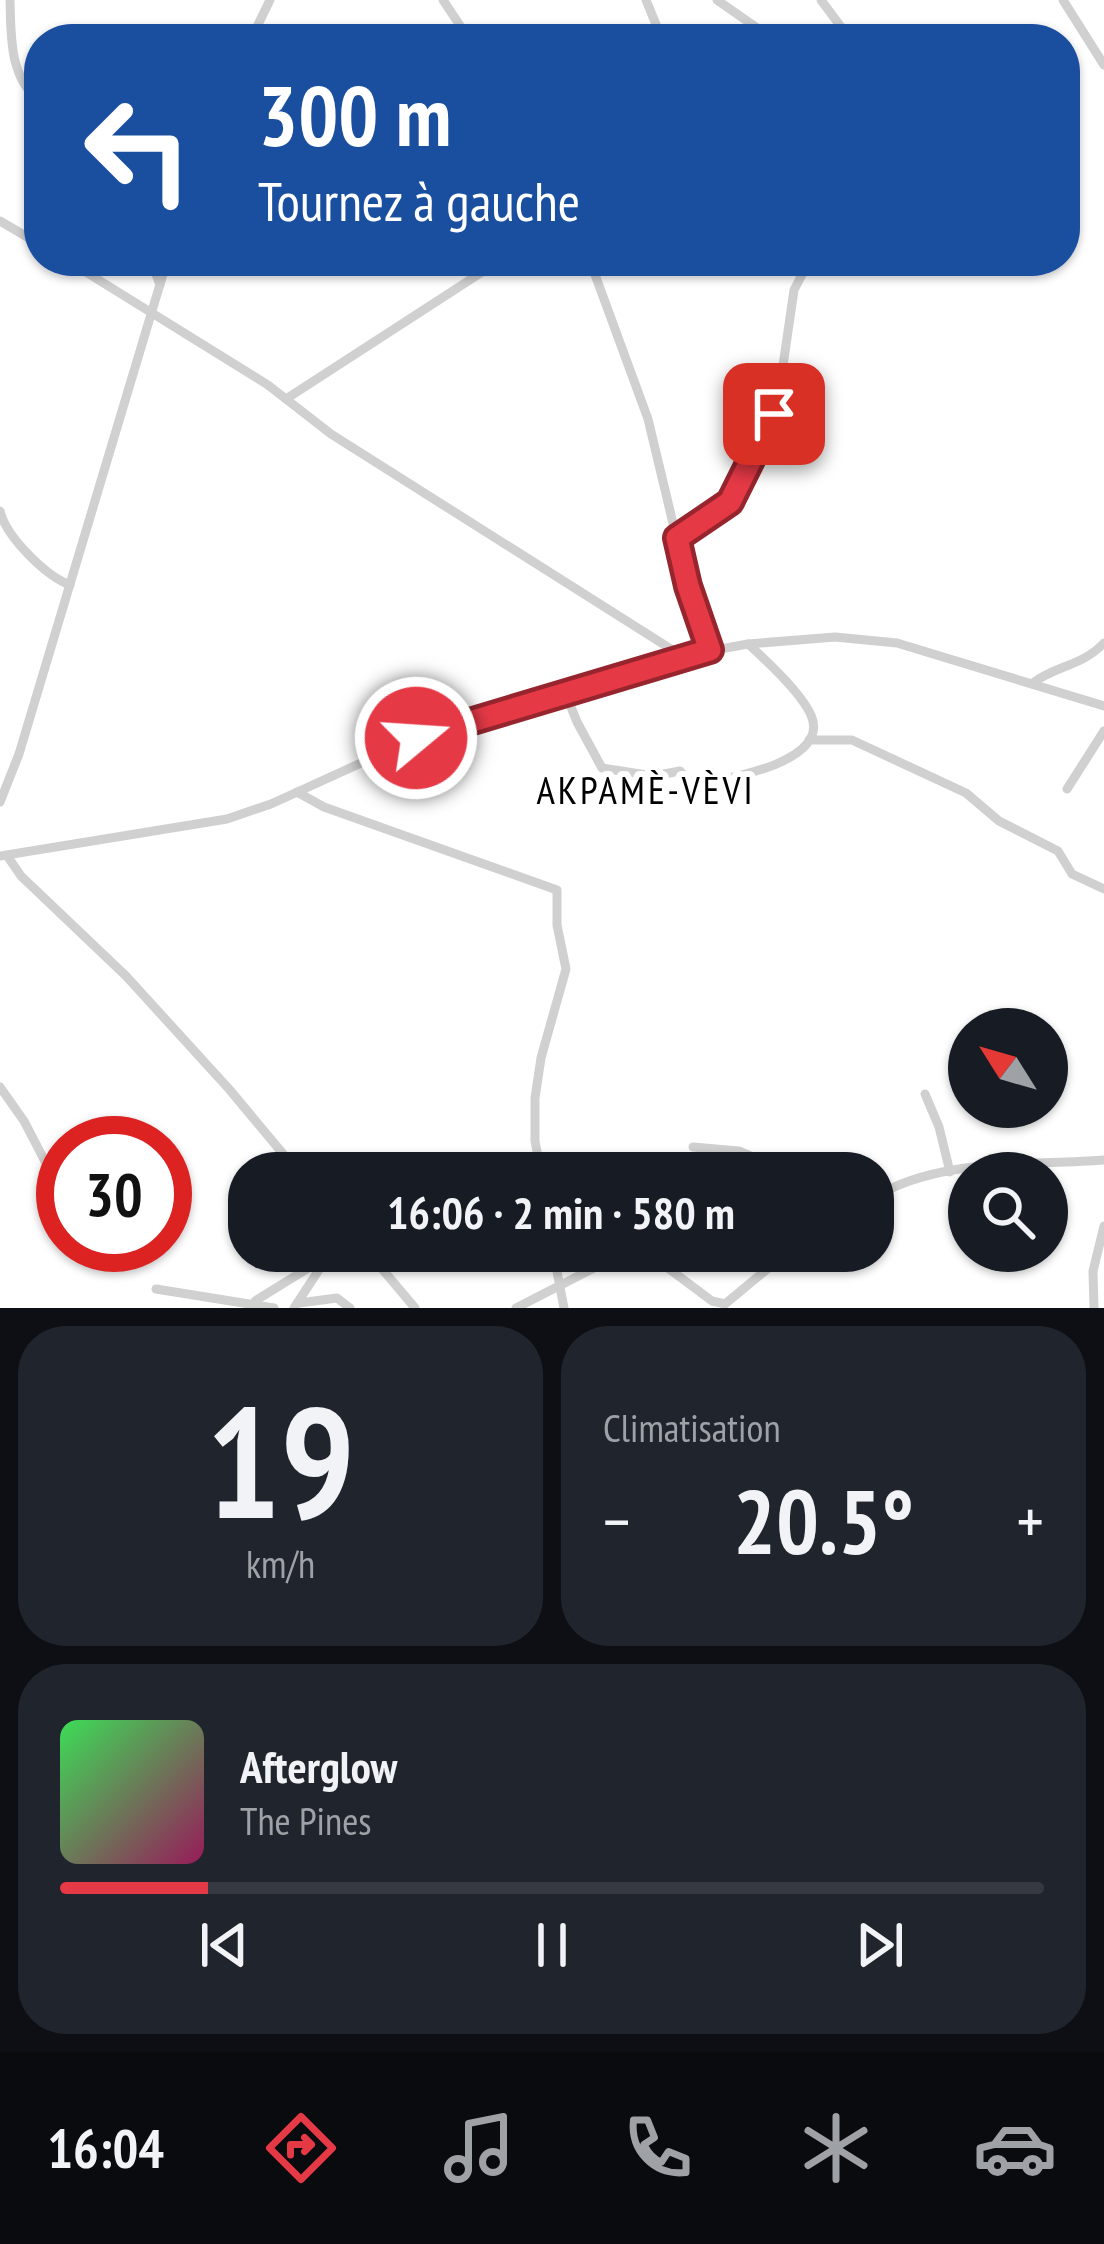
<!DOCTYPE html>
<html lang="fr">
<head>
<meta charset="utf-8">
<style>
  :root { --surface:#171b24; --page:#20242c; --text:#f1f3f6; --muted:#9ea1a6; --line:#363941; --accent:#e63946 }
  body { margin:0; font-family:"PT Sans Narrow",sans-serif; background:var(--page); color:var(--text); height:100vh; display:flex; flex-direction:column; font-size:45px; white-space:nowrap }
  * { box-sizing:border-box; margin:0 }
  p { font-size:39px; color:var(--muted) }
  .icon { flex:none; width:66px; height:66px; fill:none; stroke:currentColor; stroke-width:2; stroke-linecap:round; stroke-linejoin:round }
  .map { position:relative; height:1308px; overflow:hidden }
  .details { display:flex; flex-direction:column; gap:18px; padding:18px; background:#0d0f14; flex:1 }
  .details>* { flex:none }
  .hud { position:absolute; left:24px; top:24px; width:1056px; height:252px; border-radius:48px; box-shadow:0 3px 9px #0004; background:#1a4fa0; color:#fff; overflow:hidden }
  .needle { width:78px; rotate:307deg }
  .controls { position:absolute; left:948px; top:1008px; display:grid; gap:24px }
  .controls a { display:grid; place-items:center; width:120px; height:120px; border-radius:50%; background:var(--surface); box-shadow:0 3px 9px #0004; font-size:60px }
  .speed { position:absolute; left:36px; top:1116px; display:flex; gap:24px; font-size:60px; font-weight:700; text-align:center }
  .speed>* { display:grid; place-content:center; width:156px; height:156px; border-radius:50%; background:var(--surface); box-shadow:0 3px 9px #0004; line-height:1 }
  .speed .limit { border:18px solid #d22; background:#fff; color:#111 }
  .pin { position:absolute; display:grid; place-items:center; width:102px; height:102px; color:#fff; margin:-51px; border-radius:24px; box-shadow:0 6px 18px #0006 }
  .me { position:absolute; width:132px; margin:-66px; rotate:72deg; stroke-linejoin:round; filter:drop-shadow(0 0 9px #0008) }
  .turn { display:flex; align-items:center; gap:42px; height:252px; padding:0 36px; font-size:54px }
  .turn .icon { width:156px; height:156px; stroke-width:2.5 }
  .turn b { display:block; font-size:84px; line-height:102px }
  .big { font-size:90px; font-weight:700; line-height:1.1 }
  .details .tile { flex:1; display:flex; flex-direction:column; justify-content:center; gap:18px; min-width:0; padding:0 42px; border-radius:48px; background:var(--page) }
  .details .dial { align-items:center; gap:0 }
  .dial b { font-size:156px; line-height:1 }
  .song { display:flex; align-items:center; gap:36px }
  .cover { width:144px; height:144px; border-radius:18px; background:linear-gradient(135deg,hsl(130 70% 55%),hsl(330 70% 35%)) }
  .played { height:12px; border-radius:6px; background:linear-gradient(90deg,var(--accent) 15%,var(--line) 15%) }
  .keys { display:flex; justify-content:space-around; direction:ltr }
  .heat { display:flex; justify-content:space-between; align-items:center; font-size:66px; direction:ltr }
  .details .tiles { flex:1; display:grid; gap:18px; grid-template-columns:1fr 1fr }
  .tile:last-child { grid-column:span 2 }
  .trip { position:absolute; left:228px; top:1152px; width:666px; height:120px; border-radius:48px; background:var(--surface); box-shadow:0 3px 9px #0004; font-weight:700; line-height:120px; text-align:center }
  .tabs { display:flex; height:192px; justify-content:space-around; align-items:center; background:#090b0e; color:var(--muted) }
  .tabs .icon { width:84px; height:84px }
  .tabs .selected { color:var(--accent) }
  .tabs b { font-size:54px; color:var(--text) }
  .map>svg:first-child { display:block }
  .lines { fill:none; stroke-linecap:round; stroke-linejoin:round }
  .minor { stroke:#d0d0d0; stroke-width:9 }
  .route-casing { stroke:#96252e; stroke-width:30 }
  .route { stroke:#e63946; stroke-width:21 }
  .labels { text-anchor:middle; stroke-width:12; stroke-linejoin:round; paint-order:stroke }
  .quarter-label { font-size:39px; letter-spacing:3px; fill:#000; stroke:#fff }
</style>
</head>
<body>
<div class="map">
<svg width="1104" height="1308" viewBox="0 0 1104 1308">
  <rect width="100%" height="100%" fill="#fff"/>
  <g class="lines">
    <g class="minor">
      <path d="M10 0C11 34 9 78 39 100"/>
      <polyline points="443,0 469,39"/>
      <polyline points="646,0 662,39"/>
      <polyline points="717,0 773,39"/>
      <polyline points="821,0 850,39"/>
      <polyline points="1063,0 1104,65"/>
      <polyline points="251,39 270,0"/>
      <polyline points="0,221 39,244"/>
      <polyline points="68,261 268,385 331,434 682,656"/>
      <polyline points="151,261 160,285"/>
      <polyline points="590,261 648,419 688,586 710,650"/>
      <polyline points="286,399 499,261"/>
      <path d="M0 511C6 537 46 576 70 585"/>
      <polyline points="677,538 725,509 761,445 778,400 794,290 809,261"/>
      <path d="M1033 683C1056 665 1081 667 1104 643"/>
      <path d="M565 692 577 722 602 768 653 776 680 771 693 785C720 780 832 764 811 715 801 693 767 661 748 644"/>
      <polyline points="809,740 852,740 966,793 999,821 1058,851 1072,874 1104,889"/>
      <polyline points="1067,789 1104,731"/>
      <polyline points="297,792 324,807 557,890 557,925 566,969 541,1058 535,1098 535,1141 541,1173"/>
      <polyline points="0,802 19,754 167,261"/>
      <polyline points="0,856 227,819 271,804 416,738 682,656 748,644 835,637 897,643 1104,706"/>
      <polyline points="8,857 21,876 126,976 229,1089 299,1173"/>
      <polyline points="0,1087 24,1121 63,1196"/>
      <polyline points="925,1094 939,1127 950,1172"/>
      <polyline points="693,1147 739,1151 791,1173"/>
      <path d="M873 1198C940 1157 1029 1166 1104 1160"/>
      <polyline points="367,1251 415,1308"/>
      <polyline points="553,1251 564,1308"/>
      <polyline points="645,1251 712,1301 725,1304 789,1251"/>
      <polyline points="156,1289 274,1308"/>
      <polyline points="255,1301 331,1254"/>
      <polyline points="299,1303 337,1298 350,1308"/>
      <polyline points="294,1308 326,1259"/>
      <polyline points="516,1308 627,1251"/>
      <polyline points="1094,1308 1093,1271 1104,1226"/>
    </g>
  </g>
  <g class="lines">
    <g class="route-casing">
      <polyline id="route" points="416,738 710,650 688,586 677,538 730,502 774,414"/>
    </g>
    <use href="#route" class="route"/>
  </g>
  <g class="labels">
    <g class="quarter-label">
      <text x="646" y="804">AKPAMÈ-VÈVI</text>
    </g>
  </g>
</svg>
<div class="controls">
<a><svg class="needle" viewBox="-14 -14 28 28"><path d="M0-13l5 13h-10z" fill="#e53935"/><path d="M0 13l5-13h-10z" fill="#9ea1a6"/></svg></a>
<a><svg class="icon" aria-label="search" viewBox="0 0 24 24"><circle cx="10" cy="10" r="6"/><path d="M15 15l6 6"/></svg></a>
</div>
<div class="speed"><div class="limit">30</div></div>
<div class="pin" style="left:774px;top:414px;background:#d93025"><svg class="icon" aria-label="arrive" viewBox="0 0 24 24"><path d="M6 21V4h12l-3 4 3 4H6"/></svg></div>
<svg class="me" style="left:416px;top:738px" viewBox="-20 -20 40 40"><circle r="17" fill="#e63946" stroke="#fff" stroke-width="3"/><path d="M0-11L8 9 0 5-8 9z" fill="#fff"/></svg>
<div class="trip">16:06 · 2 min · 580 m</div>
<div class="hud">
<div class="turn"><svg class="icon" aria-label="left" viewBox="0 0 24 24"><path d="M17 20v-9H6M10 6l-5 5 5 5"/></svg><div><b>300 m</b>Tournez à gauche</div></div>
</div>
</div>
<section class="details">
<div class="tiles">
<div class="tile dial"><b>19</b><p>km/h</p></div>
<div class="tile"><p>Climatisation</p>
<div class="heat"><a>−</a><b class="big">20.5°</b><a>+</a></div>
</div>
<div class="tile">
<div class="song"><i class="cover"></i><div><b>Afterglow</b><p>The Pines</p></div></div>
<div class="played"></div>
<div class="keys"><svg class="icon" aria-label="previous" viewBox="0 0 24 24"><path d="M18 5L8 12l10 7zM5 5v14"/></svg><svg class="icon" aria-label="pause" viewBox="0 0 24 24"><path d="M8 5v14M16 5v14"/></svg><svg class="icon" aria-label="next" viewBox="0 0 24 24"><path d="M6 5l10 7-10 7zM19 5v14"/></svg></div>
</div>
</div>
</section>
<nav class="tabs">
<b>16:04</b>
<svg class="icon selected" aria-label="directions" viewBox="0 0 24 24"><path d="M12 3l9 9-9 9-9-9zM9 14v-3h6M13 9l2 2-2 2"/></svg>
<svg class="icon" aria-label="music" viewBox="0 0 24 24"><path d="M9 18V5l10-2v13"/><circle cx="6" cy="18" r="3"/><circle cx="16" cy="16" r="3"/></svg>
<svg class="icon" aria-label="phone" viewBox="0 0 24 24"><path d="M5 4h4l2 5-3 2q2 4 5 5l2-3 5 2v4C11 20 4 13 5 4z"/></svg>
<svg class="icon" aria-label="climate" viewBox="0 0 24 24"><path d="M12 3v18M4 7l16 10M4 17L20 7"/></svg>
<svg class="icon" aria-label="car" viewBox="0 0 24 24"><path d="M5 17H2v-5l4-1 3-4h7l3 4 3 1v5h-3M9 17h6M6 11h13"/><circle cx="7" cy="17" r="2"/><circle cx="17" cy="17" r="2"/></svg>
</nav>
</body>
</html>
